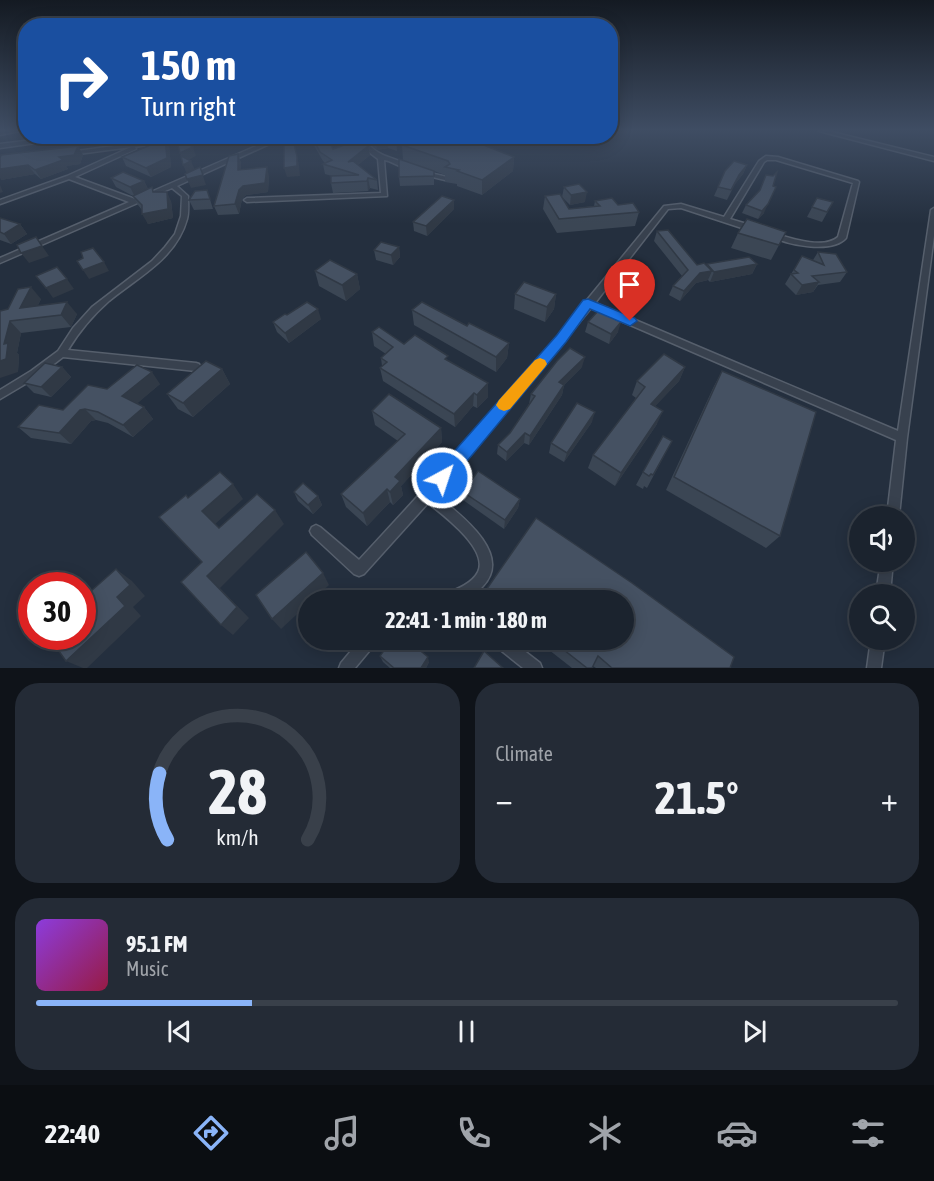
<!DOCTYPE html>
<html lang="en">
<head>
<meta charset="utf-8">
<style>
  :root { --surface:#1b232e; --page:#242b36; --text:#f1f3f6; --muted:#a0a4aa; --line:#39404a; --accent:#8ab4f8 }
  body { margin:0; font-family:"Asap Condensed",sans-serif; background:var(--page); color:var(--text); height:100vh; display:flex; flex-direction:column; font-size:22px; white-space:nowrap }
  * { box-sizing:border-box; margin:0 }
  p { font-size:20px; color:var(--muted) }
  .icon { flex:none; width:33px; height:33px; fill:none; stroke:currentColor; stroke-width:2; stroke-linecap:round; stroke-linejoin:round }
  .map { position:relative; height:668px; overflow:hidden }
  .sheet { display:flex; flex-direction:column; gap:15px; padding:15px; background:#0f1319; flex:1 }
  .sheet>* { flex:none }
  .guide { position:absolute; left:18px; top:18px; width:600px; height:126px; border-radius:24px; box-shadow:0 3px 15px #0003,0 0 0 2px var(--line); background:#1a4fa0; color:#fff; overflow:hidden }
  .controls { position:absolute; left:849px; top:506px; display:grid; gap:12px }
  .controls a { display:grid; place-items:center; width:66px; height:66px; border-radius:50%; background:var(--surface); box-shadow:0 3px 15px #0003,0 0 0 2px var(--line); font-size:30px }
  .speed { position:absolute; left:18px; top:572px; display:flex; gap:12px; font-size:30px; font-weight:700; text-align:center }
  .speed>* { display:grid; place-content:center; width:78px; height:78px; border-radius:50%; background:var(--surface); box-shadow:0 3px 15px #0003,0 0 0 2px var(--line); line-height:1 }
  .speed .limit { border:9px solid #d22; background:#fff; color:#111 }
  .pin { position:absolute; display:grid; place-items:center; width:51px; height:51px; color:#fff; margin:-62px -26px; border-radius:50% 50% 50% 0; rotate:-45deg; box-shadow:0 0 6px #0007 }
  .pin .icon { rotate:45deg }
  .me { position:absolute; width:66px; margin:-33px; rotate:40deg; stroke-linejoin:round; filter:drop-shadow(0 0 4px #0008) }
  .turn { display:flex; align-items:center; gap:21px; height:126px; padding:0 24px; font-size:27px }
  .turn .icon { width:78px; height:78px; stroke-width:2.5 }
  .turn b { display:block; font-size:42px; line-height:51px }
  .big { font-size:45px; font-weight:700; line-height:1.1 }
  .sheet .tile { flex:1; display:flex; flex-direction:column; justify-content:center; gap:9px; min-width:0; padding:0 21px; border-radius:24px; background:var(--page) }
  .sheet .dial { align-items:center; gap:0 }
  .dial svg { height:156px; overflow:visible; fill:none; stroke:var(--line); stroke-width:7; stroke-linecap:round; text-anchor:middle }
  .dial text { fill:var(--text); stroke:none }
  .song { display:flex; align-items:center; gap:18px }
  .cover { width:72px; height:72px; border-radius:9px; background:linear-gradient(135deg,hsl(270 70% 55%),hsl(340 70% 35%)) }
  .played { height:6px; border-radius:3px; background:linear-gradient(90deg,var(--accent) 25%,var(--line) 25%) }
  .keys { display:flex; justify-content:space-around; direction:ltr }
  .heat { display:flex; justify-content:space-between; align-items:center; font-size:33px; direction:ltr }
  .sheet .tiles { flex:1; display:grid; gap:15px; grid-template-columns:1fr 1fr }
  .tile:last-child { grid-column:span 2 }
  .trip { position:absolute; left:298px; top:590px; width:336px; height:60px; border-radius:30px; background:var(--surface); box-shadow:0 3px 15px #0003,0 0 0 2px var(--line); font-weight:700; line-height:60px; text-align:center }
  .dock { display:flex; height:96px; justify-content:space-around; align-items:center; background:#0b0e12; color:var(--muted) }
  .dock .icon { width:42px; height:42px }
  .dock .selected { color:var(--accent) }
  .dock b { font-size:27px; color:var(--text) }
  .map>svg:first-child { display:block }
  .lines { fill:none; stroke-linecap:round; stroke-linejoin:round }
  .minor-casing { stroke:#565f6c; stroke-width:3 }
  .minor { fill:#38414e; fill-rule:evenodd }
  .wall { fill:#3b4654 }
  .shaded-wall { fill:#303945 }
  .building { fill:#455162; stroke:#303945; stroke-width:1.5 }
  .route { fill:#1a73e8; stroke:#114b97; stroke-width:1.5 }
  .slow { fill:#f59e0b }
</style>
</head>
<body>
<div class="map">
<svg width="934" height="668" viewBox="0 0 934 668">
  <rect width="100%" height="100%" fill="#242f3e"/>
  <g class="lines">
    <g class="minor-casing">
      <g id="minor">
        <polygon points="0,131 19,131 0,135"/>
        <polygon points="819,131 828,131 934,157 934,161"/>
        <polygon points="66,136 86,136 0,148 0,144"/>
        <path d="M189 136H208L135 147 136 149 75 177 135 199 279 136H287L177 186 188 196C188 203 189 212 187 219 176 259 138 277 109 301 92 316 79 332 68 350L196 363 199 364 201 367 199 370 196 371 63 357 37 377 0 399V390L31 371 58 351 73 328 92 307 152 261 165 247 175 234 181 216 182 196 172 188 0 263V258L129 202 69 179 0 204V200L67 176 131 147 71 155 69 154V152Z"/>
        <path d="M357 136H362C379 161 392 154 413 168 405 172 394 161 384 160L387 196 247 202 244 200 247 198 381 193 378 159 365 149Z"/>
        <path d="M766 156 778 157 858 181 859 182 846 238C832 254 785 245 769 235L773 233C790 238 823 250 838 237L853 183 776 160H767L764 162 730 219 757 227V231H751L681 208 668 209 595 303 898 431 931 210 934 208V236L907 438 899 516H887L896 440 591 308 564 341 435 494C458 513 514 553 483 586 470 600 460 600 441 600L443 595C455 590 472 584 478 572 489 549 443 515 428 503L364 574 359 576 354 574 312 535 310 531 312 527 316 525 320 527 359 560C436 477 513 392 584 304L585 301 587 300 664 206 681 204 724 217 759 161Z"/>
        <polygon points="422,171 447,177 448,178 445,180 420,174 419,173"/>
        <polygon points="881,561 893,561 890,594 876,594"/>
        <polygon points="361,639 377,639 375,644 355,668 339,668 341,663"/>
        <polygon points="491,639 509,639 540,663 542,668 523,668 493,644"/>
        <polygon points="871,639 885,639 881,668 867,668"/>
      </g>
    </g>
    <use href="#minor" class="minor"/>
  </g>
  <g class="wall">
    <polygon points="311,136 326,136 333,149 346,144 341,136 359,136 370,155 358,165 377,180 378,190 370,188 368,191 333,193 331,183 332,176 325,174 323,164 325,163 323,161 312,142"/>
    <polygon points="365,136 396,136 397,151 388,148 377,150 371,145"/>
    <polygon points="165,138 169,146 171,167 151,177 126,166 122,157 152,144 151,142"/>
    <polygon points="489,144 489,148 514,157 513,171 482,195 457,186 457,184 445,182 445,175 434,171 434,185 400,186 399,177 403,160 402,145"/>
    <polygon points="238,154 241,163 241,169 269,176 268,192 246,195 242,199 239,214 218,215 214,206"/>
    <polygon points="83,155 80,164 66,166 68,169 41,179 35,174 1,180 0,158"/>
    <polygon points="747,165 743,174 735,184 727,200 714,196 718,187"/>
    <polygon points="111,178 144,181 148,189 171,201 173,218 148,224 142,210 138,205 133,196 116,187"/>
    <polygon points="564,187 585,202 570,205 562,197"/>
    <polygon points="207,190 213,209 194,210 189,200"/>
    <polygon points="759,191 764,213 758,219 742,213 746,205"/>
    <polygon points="545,196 569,209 594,206 595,201 618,205 639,212 635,226 557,233 543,209"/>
    <polygon points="817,198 833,202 822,222 807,217"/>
    <polygon points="454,209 427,236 414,231 413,222"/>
    <polygon points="0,218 20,224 27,234 11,244 0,240"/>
    <polygon points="657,231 697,265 757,264 752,274 710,282 708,280 696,283 680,301 669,295 673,286 682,276 654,241"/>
    <polygon points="786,232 771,260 731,248 738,233"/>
    <polygon points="399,247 400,257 393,265 376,260 374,250"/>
    <polygon points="818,252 847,272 840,282 818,285 813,292 796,295 785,284 802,256 813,260"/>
    <polygon points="315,271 357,274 360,289 346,301 319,286"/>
    <polygon points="515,294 556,294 554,309 545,322 514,309"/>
    <polygon points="41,299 38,305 77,314 71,327 21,333 17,353 19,355 18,372 8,309"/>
    <polygon points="412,310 467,326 509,343 507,358 496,372 414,325"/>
    <polygon points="287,315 321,319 289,343 277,332 273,322"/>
    <polygon points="588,322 618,332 609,344 585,332"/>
    <polygon points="372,332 448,361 488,397 477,408 473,406 455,427 383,381 380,368 382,366 381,358 386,354 374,346"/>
    <polygon points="62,367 71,377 51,397 34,393 24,383"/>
    <polygon points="582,367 564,385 562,395 529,445 524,443 506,461 497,454 498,445 510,433 529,404 531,394"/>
    <polygon points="685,367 679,381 655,406 657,424 615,486 588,468 593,455 636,398 632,395 637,381"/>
    <polygon points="222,369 230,384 193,417 178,409 167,394"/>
    <polygon points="722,371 780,536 766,548 666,490 714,386"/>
    <polygon points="160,384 137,403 144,407 153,419 133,437 108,423 96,420 91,421 71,444 31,438 18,427 63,410 107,389"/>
    <polygon points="372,411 441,428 442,442 401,486 403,495 393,505 390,502 367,526 346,507 341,494 398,441 375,425"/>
    <polygon points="592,422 564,462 549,453 551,443"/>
    <polygon points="672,441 647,488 644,486 643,489 636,485 643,472"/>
    <polygon points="294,492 318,496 322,505 313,514 298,501"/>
    <polygon points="463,492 520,499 518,508 504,529 463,500"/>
    <polygon points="536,518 632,583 734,657 730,668 596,668 593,666 592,668 572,668 535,639 624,639 624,600 486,600 486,590"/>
    <polygon points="380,656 429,662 426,668 390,668 383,662"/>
  </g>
  <g class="shaded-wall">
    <polygon points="165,138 169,146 171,167 151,177 146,168"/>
    <polygon points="387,138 388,148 377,150 376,140"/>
    <polygon points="78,146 83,155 80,164 66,166 68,169 41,179 35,170"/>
    <polygon points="368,146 370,155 350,172 348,162"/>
    <polygon points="193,147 196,156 184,162 180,153"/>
    <polygon points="238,154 241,163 241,178 238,170"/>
    <polygon points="297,156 299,165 300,176 287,177 284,168"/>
    <polygon points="514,157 513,171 482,195 482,180"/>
    <polygon points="191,161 195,170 187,174 183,165"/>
    <polygon points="28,165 35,174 1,180 0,178 0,169"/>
    <polygon points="747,165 743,174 735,184 727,200 739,175"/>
    <polygon points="200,167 206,185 191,188 187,179"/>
    <polygon points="267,167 269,176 268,192 246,195 242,199 239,214 235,204 239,190 243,186"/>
    <polygon points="368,178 370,188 368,191 367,181"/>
    <polygon points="144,181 149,191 135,197 130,187"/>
    <polygon points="0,185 3,192 0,193"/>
    <polygon points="167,192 171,201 173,218 148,224 142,214"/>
    <polygon points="587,192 585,202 570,205 571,195"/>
    <polygon points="454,200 454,209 427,236 426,226"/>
    <polygon points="768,204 764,213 758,219 762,211"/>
    <polygon points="20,224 27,234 11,244 4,234"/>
    <polygon points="36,237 49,256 29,263 21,253"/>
    <polygon points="399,247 400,257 393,265 391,255"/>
    <polygon points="104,262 109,271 89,279 83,270"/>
    <polygon points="757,264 752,274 710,282 714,272"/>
    <polygon points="712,271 708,280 696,283 680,301 684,291 700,273"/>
    <polygon points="357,274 360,289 346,301 342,285"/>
    <polygon points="67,279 74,289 53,298 46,288"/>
    <polygon points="819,282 813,292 796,295 802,285"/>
    <polygon points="31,287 41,299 32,318 20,308"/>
    <polygon points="556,294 554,309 545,322 547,307"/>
    <polygon points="67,302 77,314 71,327 61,315"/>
    <polygon points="318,309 321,319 289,343 285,333"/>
    <polygon points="10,321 21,333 17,353 19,355 18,372 0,378 0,361"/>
    <polygon points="621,322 618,332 609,344 611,334"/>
    <polygon points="509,343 507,358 496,372 496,357"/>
    <polygon points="585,357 582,367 557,392 559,382"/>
    <polygon points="62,367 71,377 51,397 41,387"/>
    <polygon points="685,367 679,381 645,417 651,404"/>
    <polygon points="222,369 230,384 193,417 183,403"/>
    <polygon points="152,372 160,384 132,408 122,396"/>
    <polygon points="488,383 488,397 477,408 477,395"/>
    <polygon points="564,385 562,395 529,445 530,436"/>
    <polygon points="474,393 473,406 455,427 454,414"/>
    <polygon points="144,407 153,419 133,437 123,425"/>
    <polygon points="85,409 96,420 91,421 71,444 59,433 80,410"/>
    <polygon points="663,411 657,424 615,486 621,473"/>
    <polygon points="595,412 592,422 564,462 567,453"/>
    <polygon points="441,428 442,442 401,486 403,495 393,505 390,492 395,477"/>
    <polygon points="525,433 524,443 506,461 507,452"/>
    <polygon points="233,484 243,499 214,525 202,511"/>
    <polygon points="387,489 390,502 367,526 363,513"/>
    <polygon points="318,496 322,505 313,514 308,505"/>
    <polygon points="520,499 518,508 504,529 505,520"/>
    <polygon points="275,510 284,524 220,588 249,618 233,635 221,625 207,576"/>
    <polygon points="116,569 132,581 145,596 133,607 141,616 87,668 83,668 66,661"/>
    <polygon points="323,573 329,585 313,600 309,600 309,603 281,629 272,619"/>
    <polygon points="428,657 429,662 426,668 421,668"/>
  </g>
  <g class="building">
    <polygon points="284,136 292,136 297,156 297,166 284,168"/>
    <polygon points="312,136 326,136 333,149 350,143 346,136 359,136 362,141 368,146 348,162 353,161 377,180 368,178 367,181 331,183 331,176 359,175 323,164 332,160 320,152"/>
    <polygon points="370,136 396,136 396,141 387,138 376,140"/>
    <polygon points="415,136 463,136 489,144 486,146 514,157 482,180 457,171 459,170 445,167 450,164 448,161 402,145"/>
    <polygon points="176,137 193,147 180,153"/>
    <polygon points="165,138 167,158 146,168 122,157 153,144 151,142"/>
    <polygon points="78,146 74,155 59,157 63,160 35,170 28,165 0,169 0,158 1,155"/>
    <polygon points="238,154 238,170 267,167 265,183 243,186 239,190 235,204 214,206 229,156"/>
    <polygon points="181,156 191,161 183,165"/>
    <polygon points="399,159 434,171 434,176 399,177"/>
    <polygon points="734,161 747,165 739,175 731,190 718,187 725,171"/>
    <polygon points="200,167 203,175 187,179 185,174"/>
    <polygon points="123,172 144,181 130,187 111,178"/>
    <polygon points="777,172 773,186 776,187 768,204 762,211 746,205 760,190 766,175 773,176"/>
    <polygon points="579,184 587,192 571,195 564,187"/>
    <polygon points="152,187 153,192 167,192 168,209 142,214 142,205 133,196"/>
    <polygon points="207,190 210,199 189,200 195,191"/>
    <polygon points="560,194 569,209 600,206 595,201 612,198 618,205 633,203 639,212 559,219 545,196"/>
    <polygon points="442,196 454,200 426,226 413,222"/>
    <polygon points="817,198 833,202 827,212 812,207"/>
    <polygon points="0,218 20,224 4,234 0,232"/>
    <polygon points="747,219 786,232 779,245 738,233"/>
    <polygon points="668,230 697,265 704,263 712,271 700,273 684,291 673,286 688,270 657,231"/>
    <polygon points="36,237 42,246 21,253 17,245"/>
    <polygon points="381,242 399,247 391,255 374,250"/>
    <polygon points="93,248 104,262 83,270 77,261 83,258 81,252"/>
    <polygon points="818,252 836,254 847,272 812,276 819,282 802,285 791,274 798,273 794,270 802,256 824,265"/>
    <polygon points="749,257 757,264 714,272 707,264"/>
    <polygon points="330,260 357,274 342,285 315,271"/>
    <polygon points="57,267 67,279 46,288 36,276"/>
    <polygon points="524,282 556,294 547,307 515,294"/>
    <polygon points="31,287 20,308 67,302 61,315 10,321 4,344 8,343 6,359 0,361 0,311 8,309 18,289"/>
    <polygon points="307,302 318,309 285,333 273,322 285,314 287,315"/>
    <polygon points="422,302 467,326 469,323 509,343 496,357 412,310"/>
    <polygon points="598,311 621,322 611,334 588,322"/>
    <polygon points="379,327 404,344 415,335 448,356 445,359 488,383 477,395 474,393 454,414 380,368 387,362 381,358 393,347 372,332"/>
    <polygon points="570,348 585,357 559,382 564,385 530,436 525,433 507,452 498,445 510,433 535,396 531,394 557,361"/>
    <polygon points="664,354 685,367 651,404 663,411 621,473 593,455 645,387 637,381"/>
    <polygon points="206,361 222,369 183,403 167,394"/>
    <polygon points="45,363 62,367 41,387 24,383"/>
    <polygon points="137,365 152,372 122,396 144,407 123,425 98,412 85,409 80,410 59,433 18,427 39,405 63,410 88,385 107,389"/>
    <polygon points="722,371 816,412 780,536 674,477"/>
    <polygon points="389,394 441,428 395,477 400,481 390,492 387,489 363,513 341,494 405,434 372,411"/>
    <polygon points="577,403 595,412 567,453 551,443"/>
    <polygon points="663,436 672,441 653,475 651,474 649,476 643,472"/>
    <polygon points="478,471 520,499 505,520 463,492"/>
    <polygon points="220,472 233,484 202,511 219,528 257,494 275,510 207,576 237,607 221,625 181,582 202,562 159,517 186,495 188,498"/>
    <polygon points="303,483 318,496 308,505 294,492"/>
    <polygon points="536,518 632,583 734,657 730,668 612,668 598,656 592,668 587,668 550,639 624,639 624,600 499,600 486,590"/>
    <polygon points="306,552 323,573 272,619 256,595"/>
    <polygon points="116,569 130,585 117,597 125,606 66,661 48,636 82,636 82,599"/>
    <polygon points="392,639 406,639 428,657 421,668 394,668 380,656"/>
    <polygon points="484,651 503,668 474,668"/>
  </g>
  <linearGradient id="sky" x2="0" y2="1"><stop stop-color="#141a22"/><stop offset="0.58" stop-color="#3f4d63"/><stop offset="1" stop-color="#3f4d63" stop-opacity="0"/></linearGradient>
  <rect width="934" height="224" fill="url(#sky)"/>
  <polygon class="route" points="588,299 635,318 637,321 630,326 590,309 566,342 448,484 442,486 436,484 433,478 436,472 557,335 583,300"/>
  <polygon class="slow" points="540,358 545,360 547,364 545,367 510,409 504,411 499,409 496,405 499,400 535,360"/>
</svg>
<div class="controls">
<a><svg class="icon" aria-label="sound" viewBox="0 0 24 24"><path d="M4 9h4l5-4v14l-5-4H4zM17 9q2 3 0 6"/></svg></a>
<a><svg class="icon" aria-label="search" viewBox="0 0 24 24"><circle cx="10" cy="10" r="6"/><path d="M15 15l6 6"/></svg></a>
</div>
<div class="speed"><div class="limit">30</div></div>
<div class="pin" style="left:630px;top:321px;background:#d93025"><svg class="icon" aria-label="arrive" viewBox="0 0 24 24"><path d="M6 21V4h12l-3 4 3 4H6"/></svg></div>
<svg class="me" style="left:442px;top:478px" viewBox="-20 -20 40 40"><circle r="17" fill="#1a73e8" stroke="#fff" stroke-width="3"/><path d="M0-11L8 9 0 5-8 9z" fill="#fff"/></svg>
<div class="trip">22:41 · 1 min · 180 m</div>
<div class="guide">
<div class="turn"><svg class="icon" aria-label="right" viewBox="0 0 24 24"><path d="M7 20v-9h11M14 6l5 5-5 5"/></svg><div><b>150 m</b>Turn right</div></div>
</div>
</div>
<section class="sheet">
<div class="tiles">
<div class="tile dial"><svg viewBox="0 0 100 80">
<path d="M14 69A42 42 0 1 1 86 69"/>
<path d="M14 69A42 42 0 0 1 10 35" stroke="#8ab4f8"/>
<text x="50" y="56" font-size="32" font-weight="700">28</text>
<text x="50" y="72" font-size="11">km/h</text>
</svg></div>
<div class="tile"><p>Climate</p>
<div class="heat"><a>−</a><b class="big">21.5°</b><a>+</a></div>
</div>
<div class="tile">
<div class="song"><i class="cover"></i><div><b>95.1 FM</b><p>Music</p></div></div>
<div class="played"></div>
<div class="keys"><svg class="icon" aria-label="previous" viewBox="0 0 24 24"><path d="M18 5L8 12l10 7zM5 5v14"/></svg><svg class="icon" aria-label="pause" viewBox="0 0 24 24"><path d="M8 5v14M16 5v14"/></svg><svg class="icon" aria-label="next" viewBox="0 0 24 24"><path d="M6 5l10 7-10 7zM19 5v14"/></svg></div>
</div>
</div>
</section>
<nav class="dock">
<b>22:40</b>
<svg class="icon selected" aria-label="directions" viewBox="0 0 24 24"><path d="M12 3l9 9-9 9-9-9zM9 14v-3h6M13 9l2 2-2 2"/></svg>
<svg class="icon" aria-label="music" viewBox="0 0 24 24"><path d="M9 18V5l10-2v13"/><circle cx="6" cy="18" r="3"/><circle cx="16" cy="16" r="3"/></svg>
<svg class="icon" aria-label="phone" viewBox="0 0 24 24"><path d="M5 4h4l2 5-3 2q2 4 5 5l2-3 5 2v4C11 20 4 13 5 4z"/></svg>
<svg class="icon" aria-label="climate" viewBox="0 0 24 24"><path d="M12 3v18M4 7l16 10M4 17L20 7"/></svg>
<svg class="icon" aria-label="car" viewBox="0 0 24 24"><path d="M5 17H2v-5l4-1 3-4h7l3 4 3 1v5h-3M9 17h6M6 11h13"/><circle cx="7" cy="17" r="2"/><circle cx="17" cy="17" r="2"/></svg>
<svg class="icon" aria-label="filters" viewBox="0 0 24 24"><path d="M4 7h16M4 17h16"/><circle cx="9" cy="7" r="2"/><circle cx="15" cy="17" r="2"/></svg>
</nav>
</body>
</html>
